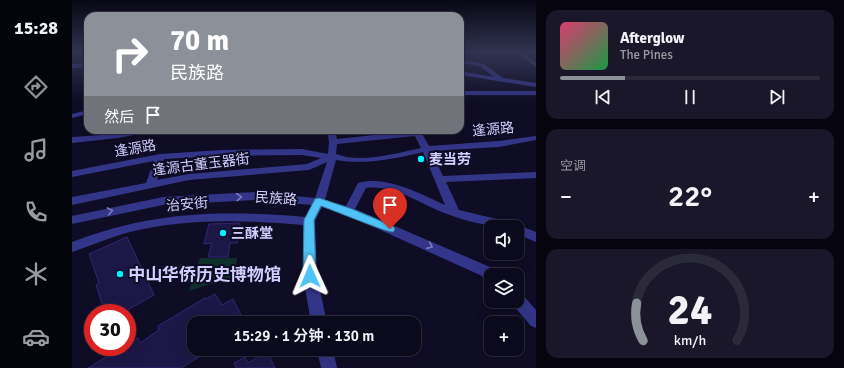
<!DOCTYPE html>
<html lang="zh">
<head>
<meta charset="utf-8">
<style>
  :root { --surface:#0b091c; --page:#191729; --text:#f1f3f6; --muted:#9a9aa3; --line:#2b2a3b; --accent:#8c9099 }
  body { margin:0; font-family:Signika,"Noto Sans SC",sans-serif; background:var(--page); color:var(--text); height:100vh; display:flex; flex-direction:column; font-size:15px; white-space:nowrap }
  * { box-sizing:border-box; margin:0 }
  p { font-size:13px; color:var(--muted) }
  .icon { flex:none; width:22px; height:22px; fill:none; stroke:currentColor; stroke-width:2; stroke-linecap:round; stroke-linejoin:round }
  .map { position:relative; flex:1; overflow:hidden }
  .panel { display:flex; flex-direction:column; gap:10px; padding:10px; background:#06050f; width:308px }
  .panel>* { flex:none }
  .top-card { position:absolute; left:12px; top:12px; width:380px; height:122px; border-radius:12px; box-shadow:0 4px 16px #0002,0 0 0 1px var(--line); background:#8c9099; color:#fff; overflow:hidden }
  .tools { position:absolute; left:412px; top:220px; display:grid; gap:8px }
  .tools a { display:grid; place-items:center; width:40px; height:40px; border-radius:8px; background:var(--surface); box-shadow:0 4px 16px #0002,0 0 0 1px var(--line); font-size:20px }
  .speed { position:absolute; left:12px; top:304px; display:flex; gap:8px; font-size:20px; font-weight:700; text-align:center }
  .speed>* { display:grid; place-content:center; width:52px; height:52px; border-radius:50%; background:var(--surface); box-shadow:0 4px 16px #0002,0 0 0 1px var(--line); line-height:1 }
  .speed .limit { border:6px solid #d22; background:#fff; color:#111 }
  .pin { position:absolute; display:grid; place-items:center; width:34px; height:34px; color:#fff; margin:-41px -17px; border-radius:50% 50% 50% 0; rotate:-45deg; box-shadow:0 0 4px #0007 }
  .pin .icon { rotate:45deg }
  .me { position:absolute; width:44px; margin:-22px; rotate:359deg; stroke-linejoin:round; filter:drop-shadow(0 0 3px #0008) }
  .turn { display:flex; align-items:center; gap:14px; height:84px; padding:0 20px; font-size:18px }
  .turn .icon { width:52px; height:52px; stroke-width:2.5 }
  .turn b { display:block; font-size:28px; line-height:34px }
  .then { display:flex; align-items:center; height:38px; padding:0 20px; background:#0003; gap:8px; font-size:15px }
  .big { font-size:30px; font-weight:600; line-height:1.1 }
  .panel .card { flex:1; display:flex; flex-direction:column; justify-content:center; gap:6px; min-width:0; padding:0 14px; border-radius:12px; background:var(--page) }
  .panel .dial { align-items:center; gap:0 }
  .dial svg { height:104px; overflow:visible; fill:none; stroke:var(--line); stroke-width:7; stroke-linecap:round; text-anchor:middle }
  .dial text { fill:var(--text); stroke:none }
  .song { display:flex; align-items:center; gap:12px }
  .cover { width:48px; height:48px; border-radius:6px; background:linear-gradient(135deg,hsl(340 70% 55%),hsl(140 70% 35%)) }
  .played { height:4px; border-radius:2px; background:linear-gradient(90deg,var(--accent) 25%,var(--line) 25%) }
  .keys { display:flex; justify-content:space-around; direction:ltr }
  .heat { display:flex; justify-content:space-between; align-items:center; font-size:22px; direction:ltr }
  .trip { position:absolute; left:115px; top:316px; width:234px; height:40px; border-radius:12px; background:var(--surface); box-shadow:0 4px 16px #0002,0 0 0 1px var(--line); font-weight:600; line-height:40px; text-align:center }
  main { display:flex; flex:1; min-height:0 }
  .tab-bar { display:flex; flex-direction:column; width:72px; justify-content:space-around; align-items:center; background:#04040b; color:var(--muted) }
  .tab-bar .icon { width:28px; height:28px }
  .tab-bar .current { color:var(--accent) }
  .tab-bar b { font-size:18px; color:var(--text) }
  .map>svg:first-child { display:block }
  .green { fill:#0f2f2c }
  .building { fill:#1d1747; stroke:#312775 }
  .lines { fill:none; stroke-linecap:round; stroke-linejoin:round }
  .minor { fill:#333588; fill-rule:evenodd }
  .oneway { stroke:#7b7bbe }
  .route { fill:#4fc3f7; stroke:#337fa1 }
  .poi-dot { fill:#00f2fb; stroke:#0f0c25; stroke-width:1.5 }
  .labels { text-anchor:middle; stroke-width:4; stroke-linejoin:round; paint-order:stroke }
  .street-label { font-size:14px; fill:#d2d0ff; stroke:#0f0c25 }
  .poi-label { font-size:14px; font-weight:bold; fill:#d2d0ff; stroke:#0f0c25; text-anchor:start }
  .near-poi-label { font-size:17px; font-weight:bold; fill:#d2d0ff; stroke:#0f0c25; text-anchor:start }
</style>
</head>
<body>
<main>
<nav class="tab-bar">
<b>15:28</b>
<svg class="icon current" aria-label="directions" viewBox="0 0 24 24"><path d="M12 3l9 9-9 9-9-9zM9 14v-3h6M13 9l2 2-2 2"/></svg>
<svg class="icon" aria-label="music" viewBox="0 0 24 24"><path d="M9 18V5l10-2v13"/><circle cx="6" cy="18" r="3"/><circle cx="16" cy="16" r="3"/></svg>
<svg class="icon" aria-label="phone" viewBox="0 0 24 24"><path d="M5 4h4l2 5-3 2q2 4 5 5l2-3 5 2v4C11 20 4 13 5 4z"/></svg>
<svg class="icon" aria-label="climate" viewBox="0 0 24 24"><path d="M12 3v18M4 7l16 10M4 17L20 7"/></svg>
<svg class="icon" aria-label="car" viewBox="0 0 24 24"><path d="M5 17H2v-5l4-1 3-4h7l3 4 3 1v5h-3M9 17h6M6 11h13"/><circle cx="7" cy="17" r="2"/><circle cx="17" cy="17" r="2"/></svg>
</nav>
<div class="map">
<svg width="464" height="368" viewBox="0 0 464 368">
  <rect width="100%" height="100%" fill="#0f0c25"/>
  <polygon class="green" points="128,258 165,258 162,284 144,282 117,291"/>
  <g class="building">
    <polygon points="168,223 165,243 158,243 156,257 136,257 140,243 132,244 137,224"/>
    <polygon points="55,237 82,295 50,313 33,313 24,285 27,283 17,254"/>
    <polygon points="143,294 150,305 161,299 173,323 122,323 122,349 140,349 109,368 16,368 51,347 55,347 55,345 66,338 68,343 87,330 86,326 133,298 134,299"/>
    <polygon points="195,351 203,368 164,368 162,363 173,357 176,363"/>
  </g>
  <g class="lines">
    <g class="minor">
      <polygon points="444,52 449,52 464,62 464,67"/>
      <polygon points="388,59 412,64 431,78 464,83 464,87 388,75 388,71 422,77 408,66 388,63"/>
      <polygon points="16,63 16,67 0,68 0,64"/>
      <rect x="388" y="91" width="76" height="4"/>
      <polygon points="16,110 16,114 0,118 0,114"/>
      <polygon points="63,130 78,130 77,132 46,138 0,143 0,137 46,134"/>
      <polygon points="203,130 250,130 246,132 210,134"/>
      <path d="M255 130H263L265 139 348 130 357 146 427 141 464 136V140L427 147 359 151 371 176 464 172V178L374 182 387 210 441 223 464 232V242L445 234V227C421 227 398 223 375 214 350 205 322 184 294 188L283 209 418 267 425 275H419V282L408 275 273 214 250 207 243 221 245 276 255 323H239L231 276V225C173 220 115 218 58 232 38 237 19 246 0 252V242C81 211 148 210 234 217L240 205 183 200 91 205 0 224V216L91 197 183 192 243 198 255 162 237 170 117 180 0 205V197L74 183 82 161 0 177V171L88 154 150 150 230 149 256 154 257 142ZM343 136 349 148C325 153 288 164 264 154L265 144ZM351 152 373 205C348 194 315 175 286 183L274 206 253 200 264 160C294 165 322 159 351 152ZM230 155 249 158 235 164 117 174 85 180 92 159 150 156Z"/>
      <polygon points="445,292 450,294 464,310 464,328 459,326 440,304 439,301 445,301"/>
      <polygon points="245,349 261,349 265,368 249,368"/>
    </g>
  </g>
  <defs><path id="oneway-chevron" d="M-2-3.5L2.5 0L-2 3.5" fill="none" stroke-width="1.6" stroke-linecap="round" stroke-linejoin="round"/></defs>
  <g class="oneway">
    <use href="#oneway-chevron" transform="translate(167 197) rotate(-3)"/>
    <use href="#oneway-chevron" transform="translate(38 211) rotate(-11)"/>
    <use href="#oneway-chevron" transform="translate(358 246) rotate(24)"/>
  </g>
  <linearGradient id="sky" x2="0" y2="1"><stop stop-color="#080714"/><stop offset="0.5" stop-color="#313451"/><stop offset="1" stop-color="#313451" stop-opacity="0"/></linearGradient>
  <rect width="464" height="103" fill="url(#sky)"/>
  <path class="route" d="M247 198 280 209 321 226 323 229 321 232C316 233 261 210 249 206L242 220 244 276 242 280 238 282 233 280 231 276 232 220 243 199Z"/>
  <g class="poi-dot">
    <circle cx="349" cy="159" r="4"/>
    <circle cx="151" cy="233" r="4"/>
    <circle cx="48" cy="274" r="4"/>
  </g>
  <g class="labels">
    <g class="street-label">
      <text transform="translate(421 129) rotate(-5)" y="5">逢源路</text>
      <text transform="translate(63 148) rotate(-10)" y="5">逢源路</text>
      <text transform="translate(129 164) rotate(-7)" y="5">逢源古董玉器街</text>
      <text transform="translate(204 198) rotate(4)" y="5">民族路</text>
      <text transform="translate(115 204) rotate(-5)" y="5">治安街</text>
    </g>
    <g class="poi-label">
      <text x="357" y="164">麦当劳</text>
      <text x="159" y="238">三酥堂</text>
    </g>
    <g class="near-poi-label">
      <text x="56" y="280">中山华侨历史博物馆</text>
    </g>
  </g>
</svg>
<div class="tools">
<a><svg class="icon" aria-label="sound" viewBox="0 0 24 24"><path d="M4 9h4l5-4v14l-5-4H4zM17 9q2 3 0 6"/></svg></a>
<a><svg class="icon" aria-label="layers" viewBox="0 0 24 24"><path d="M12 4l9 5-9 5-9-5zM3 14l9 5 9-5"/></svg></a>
<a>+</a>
</div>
<div class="speed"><div class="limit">30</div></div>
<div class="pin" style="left:318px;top:229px;background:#d93025"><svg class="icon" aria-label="arrive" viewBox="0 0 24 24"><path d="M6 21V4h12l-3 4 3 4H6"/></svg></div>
<svg class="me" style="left:238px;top:276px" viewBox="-20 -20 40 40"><path d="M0-17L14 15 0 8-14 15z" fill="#4fc3f7" stroke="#fff" stroke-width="4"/></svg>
<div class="trip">15:29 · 1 分钟 · 130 m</div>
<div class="top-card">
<div class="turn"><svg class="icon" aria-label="right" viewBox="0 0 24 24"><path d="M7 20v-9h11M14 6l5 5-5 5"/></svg><div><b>70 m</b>民族路</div></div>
<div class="then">然后<svg class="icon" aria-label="arrive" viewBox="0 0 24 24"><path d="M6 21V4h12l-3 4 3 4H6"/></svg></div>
</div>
</div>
<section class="panel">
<div class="card">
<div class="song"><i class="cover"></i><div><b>Afterglow</b><p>The Pines</p></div></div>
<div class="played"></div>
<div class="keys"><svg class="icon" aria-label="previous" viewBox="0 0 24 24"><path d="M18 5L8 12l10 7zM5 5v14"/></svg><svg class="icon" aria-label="pause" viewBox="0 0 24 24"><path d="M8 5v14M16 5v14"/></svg><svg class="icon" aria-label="next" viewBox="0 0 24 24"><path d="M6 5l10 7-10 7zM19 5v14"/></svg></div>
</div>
<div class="card"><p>空调</p>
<div class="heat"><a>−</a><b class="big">22°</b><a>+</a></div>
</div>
<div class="card dial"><svg viewBox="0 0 100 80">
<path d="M14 69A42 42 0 1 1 86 69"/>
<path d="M14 69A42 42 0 0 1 9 40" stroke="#8c9099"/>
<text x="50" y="56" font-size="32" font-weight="700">24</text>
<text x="50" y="72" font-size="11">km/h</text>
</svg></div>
</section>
</main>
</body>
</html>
